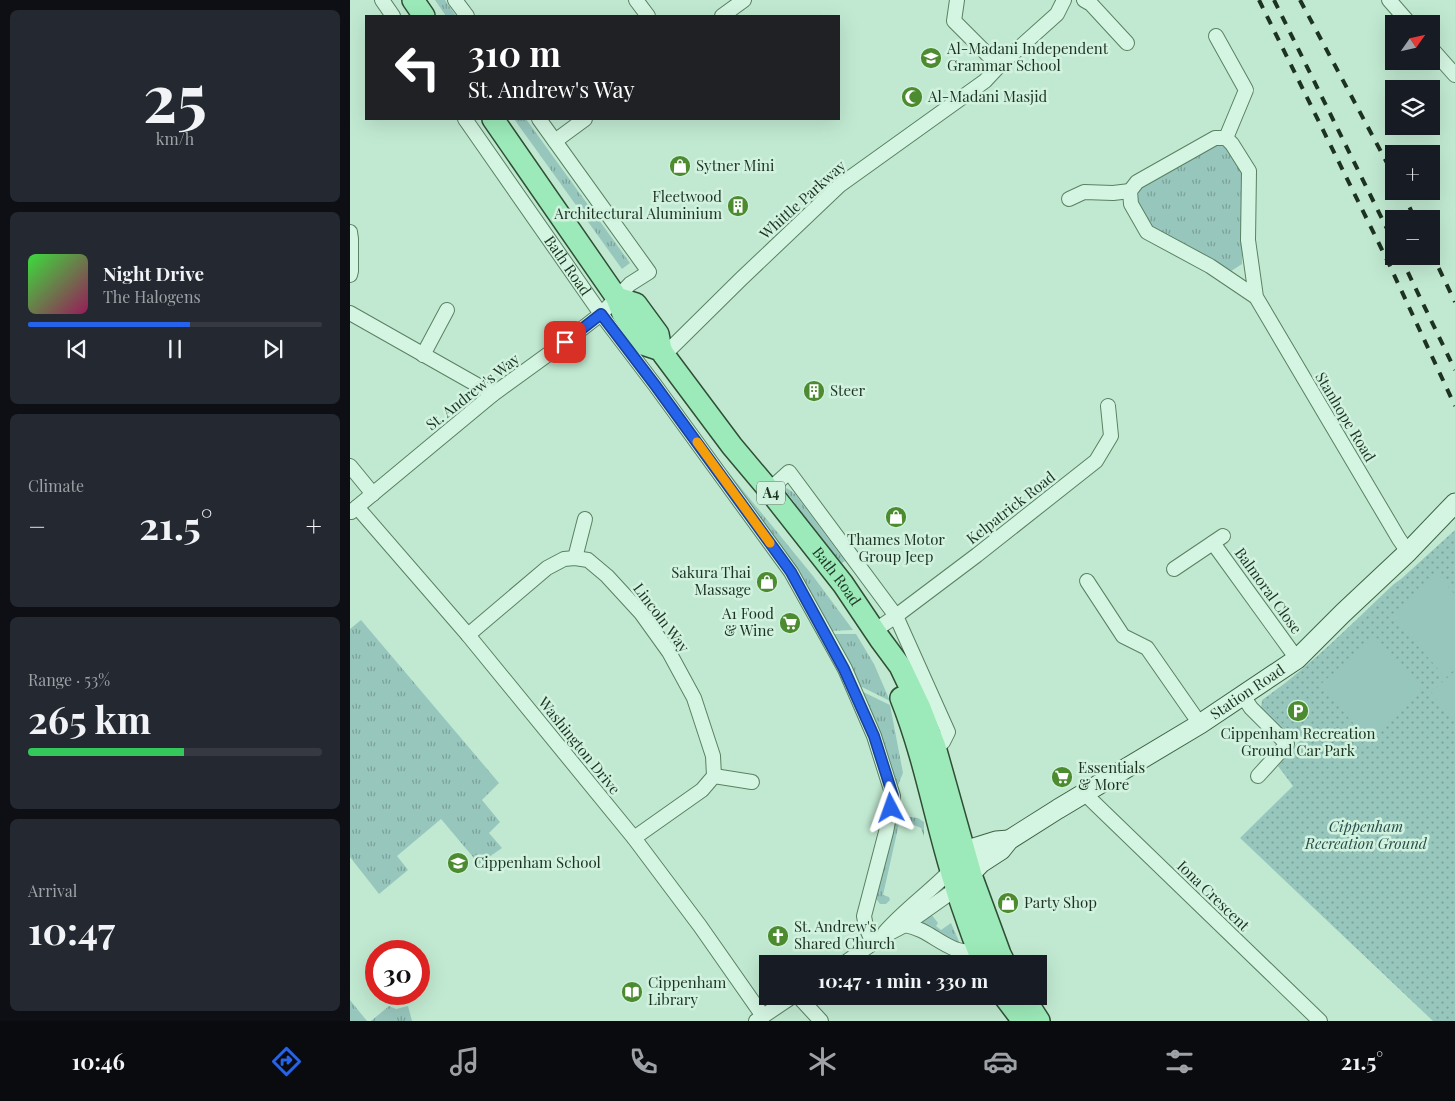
<!DOCTYPE html>
<html lang="en">
<head>
<meta charset="utf-8">
<style>
  :root { --surface:#171b24; --page:#242831; --text:#f1f3f6; --muted:#9ea1a6; --line:#363941; --accent:#2563eb }
  body { margin:0; font-family:"Playfair Display",serif; background:var(--page); color:var(--text); height:100vh; display:flex; flex-direction:column; font-size:19px; white-space:nowrap }
  * { box-sizing:border-box; margin:0 }
  p { font-size:16px; color:var(--muted) }
  .icon { flex:none; width:28px; height:28px; fill:none; stroke:currentColor; stroke-width:2; stroke-linecap:round; stroke-linejoin:round }
  .map { position:relative; flex:1; overflow:hidden }
  .side { display:flex; flex-direction:column; gap:10px; padding:10px; background:#0d0f14; width:350px }
  .side>* { flex:none }
  .hud { position:absolute; left:15px; top:15px; width:475px; height:105px; border-radius:0px; box-shadow:0 5px 20px #0002; background:#202124; color:#fff; overflow:hidden }
  .needle { width:32px; rotate:56deg }
  .tools { position:absolute; left:1035px; top:15px; display:grid; gap:10px }
  .tools a { display:grid; place-items:center; width:55px; height:55px; border-radius:0px; background:var(--surface); box-shadow:0 5px 20px #0002; font-size:25px }
  .speed { position:absolute; left:15px; top:940px; display:flex; gap:10px; font-size:25px; font-weight:700; text-align:center }
  .speed>* { display:grid; place-content:center; width:65px; height:65px; border-radius:50%; background:var(--surface); box-shadow:0 5px 20px #0002; line-height:1 }
  .speed .limit { border:8px solid #d22; background:#fff; color:#111 }
  .pin { position:absolute; display:grid; place-items:center; width:42px; height:42px; color:#fff; margin:-21px; border-radius:10px; box-shadow:0 2px 8px #0006 }
  .me { position:absolute; width:55px; margin:-28px; rotate:356deg; stroke-linejoin:round; filter:drop-shadow(0 0 4px #0008) }
  .turn { display:flex; align-items:center; gap:18px; height:105px; padding:0 20px; font-size:22px }
  .turn .icon { width:65px; height:65px; stroke-width:2.5 }
  .turn b { display:block; font-size:35px; line-height:42px }
  .big { font-size:38px; font-weight:700; line-height:1.1 }
  .side .tile { flex:1; display:flex; flex-direction:column; justify-content:center; gap:8px; min-width:0; padding:0 18px; border-radius:8px; background:var(--page) }
  .side .dial { align-items:center; gap:0 }
  .dial b { font-size:65px; line-height:1 }
  .song { display:flex; align-items:center; gap:15px }
  .cover { width:60px; height:60px; border-radius:8px; background:linear-gradient(135deg,hsl(120 70% 55%),hsl(330 70% 35%)) }
  .played { height:5px; border-radius:2px; background:linear-gradient(90deg,var(--accent) 55%,var(--line) 55%) }
  .keys { display:flex; justify-content:space-around; direction:ltr }
  .heat { display:flex; justify-content:space-between; align-items:center; font-size:28px; direction:ltr }
  .charge { height:8px; border-radius:4px; background:linear-gradient(90deg,#34c759 53%,var(--line) 0) }
  .trip { position:absolute; left:409px; top:955px; width:288px; height:50px; border-radius:0px; background:var(--surface); box-shadow:0 5px 20px #0002; font-weight:700; line-height:50px; text-align:center }
  .menu { display:flex; height:80px; justify-content:space-around; align-items:center; background:#090b0e; color:var(--muted) }
  .menu .icon { width:35px; height:35px }
  .menu .active { color:var(--accent) }
  .menu b { font-size:22px; color:var(--text) }
  main { display:flex; flex:1; min-height:0 }
  .map>svg:first-child { display:block }
  .grass { fill:url(#grass-tufts) }
  .park { fill:url(#park-dots) }
  .garden { fill:#97c6bd }
  .lines { fill:none; stroke-linecap:round; stroke-linejoin:round }
  .street-casing { stroke:#5a8163; stroke-width:16 }
  .secondary-casing { stroke:#3e6345; stroke-width:21 }
  .primary-casing { stroke:#2f4f34; stroke-width:24 }
  .street { stroke:#d4f5e1; stroke-width:14 }
  .secondary { stroke:#d4f5e1; stroke-width:19 }
  .primary { stroke:#9ceab9; stroke-width:21 }
  .rail { stroke:#1d3221; stroke-width:4; stroke-dasharray:9 9; stroke-linecap:butt }
  .route-casing { stroke:#184099; stroke-width:12 }
  .route { stroke:#2563eb; stroke-width:9 }
  .slow { stroke:#f59e0b; stroke-width:9 }
  .labels { text-anchor:middle; stroke-width:5; stroke-linejoin:round; paint-order:stroke }
  .shield { fill:#d0f2de; stroke:#536c5a; stroke-width:1 }
  .shield-label { font-size:14px; font-weight:bold; fill:#1d3221 }
  .poi-label { font-size:15px; fill:#1d3221; stroke:#d0f2de; text-anchor:start }
  .street-label { font-size:15px; fill:#1d3221; stroke:#d0f2de }
  .park-label { font-size:15px; font-style:italic; fill:#264d4b; stroke:#d0f2de }
</style>
</head>
<body>
<main>
<section class="side">
<div class="tile dial"><b>25</b><p>km/h</p></div>
<div class="tile">
<div class="song"><i class="cover"></i><div><b>Night Drive</b><p>The Halogens</p></div></div>
<div class="played"></div>
<div class="keys"><svg class="icon" aria-label="previous" viewBox="0 0 24 24"><path d="M18 5L8 12l10 7zM5 5v14"/></svg><svg class="icon" aria-label="pause" viewBox="0 0 24 24"><path d="M8 5v14M16 5v14"/></svg><svg class="icon" aria-label="next" viewBox="0 0 24 24"><path d="M6 5l10 7-10 7zM19 5v14"/></svg></div>
</div>
<div class="tile"><p>Climate</p>
<div class="heat"><a>−</a><b class="big">21.5°</b><a>+</a></div>
</div>
<div class="tile"><p>Range · 53%</p><b class="big">265 km</b><div class="charge"></div></div>
<div class="tile"><p>Arrival</p><b class="big">10:47</b></div>
</section>
<div class="map">
<svg width="1105" height="1021" viewBox="0 0 1105 1021">
  <defs>
    <pattern id="grass-tufts" width="24" height="20" patternUnits="userSpaceOnUse" patternTransform="scale(1.25)"><rect width="24" height="20" fill="#97c6bd"/><path d="M3 7l-1-3M5 7V3M7 7l1-3M15 17l-1-3M17 17v-4M19 17l1-3" fill="none" stroke="#7ba199"/></pattern>
    <pattern id="park-dots" width="8" height="8" patternUnits="userSpaceOnUse" patternTransform="scale(1.25)"><rect width="8" height="8" fill="#97c6bd"/><path d="M2 2h.1M6 6h.1" fill="none" stroke="#7ba199" stroke-width="1.8" stroke-linecap="round"/></pattern>
  </defs>
  <rect width="100%" height="100%" fill="#c1e9d1"/>
  <g class="grass">
    <polygon points="85,0 95,0 106,16 96,16"/>
    <polygon points="164,119 176,119 280,263 272,269"/>
    <polygon points="865,145 877,147 892,171 892,264 878,273 799,227 785,202 790,189"/>
    <polygon points="347,434 463,576 503,630 478,631 480,626 421,538"/>
    <polygon points="437,488 445,494 495,561 492,563 445,507 445,503 435,490"/>
    <polygon points="11,620 149,783 132,800 150,822 139,833 152,848 129,864 91,819 47,856 58,870 29,894 0,857 0,629"/>
    <polygon points="481,634 506,634 524,664 540,701 504,683 506,679 488,640"/>
    <polygon points="509,690 540,705 553,773 545,792"/>
    <polygon points="553,816 568,818 574,822 574,837 571,828 550,819 533,895 539,897 540,900 536,904 530,904 525,897 541,820 550,819"/>
    <polygon points="581,914 588,923 586,926 591,930 601,923 611,946 569,923"/>
    <polygon points="0,1000 17,1021 0,1021"/>
    <polygon points="39,1006 46,1009 58,1006 62,1021 21,1021"/>
  </g>
  <path class="park" d="M1105 530V1021H1083L890 838 943 786 928 766 952 738 947 730H934L911 709 912 700C960 667 1001 624 1044 584L1051 579Z"/>
  <g class="garden">
    <polygon points="1088,575 1105,595 1105,669 1095,677 1041,615"/>
    <polygon points="1025,636 1072,690 1017,739 970,685"/>
    <polygon points="1105,671 1105,719 1081,692"/>
  </g>
  <g class="lines">
    <g class="street-casing">
      <g id="street">
        <polyline points="32,0 43,16"/>
        <polyline points="105,0 117,16"/>
        <polyline points="286,0 298,16"/>
        <polyline points="607,0 604,21 649,66"/>
        <polyline points="734,0 741,4 777,43"/>
        <polyline points="1039,0 1060,24"/>
        <polyline points="372,16 394,0"/>
        <polyline points="866,36 896,90 876,138"/>
        <polyline points="1081,48 1105,75"/>
        <path id="s1" d="M115 119 251 314 305 385 441 572 495 669 524 736 543 796 536 832 514 916 516 927 523 943"/>
        <polyline points="205,141 235,119"/>
        <polyline points="719,199 734,192 763,193 780,191"/>
        <polyline points="0,232 1,239 1,271 0,275"/>
        <polyline points="906,297 860,266 797,232 781,204 780,191 787,182 865,138 876,138 882,144 899,171 898,240 906,297 1049,539 1058,552"/>
        <polyline points="0,313 136,390 142,395"/>
        <polyline points="73,355 97,310"/>
        <polyline points="314,355 391,279 490,185 635,81 649,66 707,14 714,0"/>
        <polyline points="0,466 23,494"/>
        <polyline points="419,490 439,472 546,616 598,732 593,742 585,747"/>
        <polyline points="7,507 118,635 284,838 350,926 413,1016"/>
        <polyline points="1,512 142,395 215,342 251,314 280,284 299,272 189,119"/>
        <polyline points="863,543 947,659"/>
        <polyline points="225,558 235,519"/>
        <polyline points="824,569 873,536"/>
        <polyline points="737,581 773,636 797,648 850,724"/>
        <polyline points="524,631 546,616 627,555 746,461 761,436 758,406"/>
        <polyline points="118,635 197,568 214,559 225,558 238,560 257,576 291,613 319,652 344,698 363,756 364,776 352,790 284,838"/>
        <polyline points="893,696 901,708 937,744 908,776"/>
        <polyline points="364,776 402,782"/>
        <polyline points="734,793 970,1021"/>
        <path d="M555 925C576 929 587 942 605 949 612 952 621 952 629 953"/>
        <path d="M535 932C555 909 580 892 601 870"/>
        <polyline points="493,964 532,937 555,925 606,889"/>
        <polyline points="448,996 471,1021"/>
        <polyline points="406,1021 443,996"/>
      </g>
    </g>
    <g class="secondary-casing">
      <g id="secondary">
        <polyline points="605,863 614,851 646,841 659,840"/>
        <path id="s2" d="M612 883 631 863 651 850 659 840 708 809 850 724 947 659 993 613 1058 552 1105 503"/>
      </g>
    </g>
    <g class="primary-casing">
      <g id="primary">
        <polyline points="63,0 74,16"/>
        <polyline points="143,119 267,298 273,314 293,344 311,350"/>
        <path id="s3" d="M267 298 286 304 308 334 311 350 314 355 382 446 419 490 493 584 530 639 550 666 570 708 585 747 621 875 650 954 655 964"/>
        <path d="M551 698C579 768 589 844 615 914 621 931 626 948 635 964"/>
        <polyline points="654,996 673,1021"/>
        <polyline points="673,996 689,1021"/>
      </g>
    </g>
    <use href="#street" class="street"/>
    <use href="#secondary" class="secondary"/>
    <use href="#primary" class="primary"/>
    <g class="rail">
      <polyline points="909,0 1039,264 1105,406"/>
      <polyline points="924,0 1044,243"/>
      <polyline points="950,0 1044,176"/>
      <polyline points="1052,191 1065,219"/>
      <polyline points="1081,252 1105,302"/>
      <polyline points="1050,256 1105,370"/>
    </g>
  </g>
  <g class="lines">
    <g class="route-casing">
      <polyline id="route" points="215,342 251,314 305,385 441,572 494,669 524,736 543,796 541,808"/>
    </g>
    <use href="#route" class="route"/>
    <polyline class="slow" points="347,442 420,543"/>
  </g>
  <defs>
    <g id="school-disc" transform="scale(1.125)"><circle r="9.5" fill="#4d8b30" stroke="#d0f2de"/><path d="M0-5L7-2L0 1L-7-2ZM-4 1L0 2.5L4 1V4Q0 6-4 4Z" fill="#fff"/></g>
    <g id="mosque-disc" transform="scale(1.125)"><circle r="9.5" fill="#4d8b30" stroke="#d0f2de"/><path d="M3.5-4.9A6 6 0 1 0 3.5 4.9A5 5 0 1 1 3.5-4.9Z" fill="#fff"/></g>
    <g id="shop-disc" transform="scale(1.125)"><circle r="9.5" fill="#4d8b30" stroke="#d0f2de"/><path d="M-5-2.5h2.3a2.7 3.5 0 0 1 5.4 0H5L5.5 6h-11ZM-1.5-2.5h3a1.5 2.3 0 0 0-3 0Z" fill="#fff"/></g>
    <g id="building-disc" transform="scale(1.125)"><circle r="9.5" fill="#4d8b30" stroke="#d0f2de"/><path d="M-4-6H4V6H1V3H-1V6H-4ZM-2.5-4.3h1.7v1.8h-1.7ZM.8-4.3h1.7v1.8H.8ZM-2.5-1h1.7V.8h-1.7ZM.8-1h1.7V.8H.8Z" fill="#fff"/></g>
    <g id="supermarket-disc" transform="scale(1.125)"><circle r="9.5" fill="#4d8b30" stroke="#d0f2de"/><path d="M-6-5.5h2.5l.6 2H6L4.5 2H-2.5L-4.4-4H-6ZM-1.5 3.2a1.3 1.3 0 1 0 .1 0ZM3 3.2a1.3 1.3 0 1 0 .1 0Z" fill="#fff"/></g>
    <g id="parking-disc" transform="scale(1.125)"><circle r="9.5" fill="#4d8b30" stroke="#d0f2de"/><path d="M-3.5-5.5H1a3.5 3.5 0 0 1 0 7H-1V5.5H-3.5ZM-1-3.4V-.6H.8a1.4 1.4 0 0 0 0-2.8Z" fill="#fff"/></g>
    <g id="church-disc" transform="scale(1.125)"><circle r="9.5" fill="#4d8b30" stroke="#d0f2de"/><path d="M-1.2-6h2.4v3.5h3.3v2.4h-3.3V6h-2.4V-.1h-3.3v-2.4h3.3Z" fill="#fff"/></g>
    <g id="library-disc" transform="scale(1.125)"><circle r="9.5" fill="#4d8b30" stroke="#d0f2de"/><path d="M-6-4Q-3-5.5-.7-3.5V5Q-3 3-6 4ZM6-4Q3-5.5 .7-3.5V5Q3 3 6 4Z" fill="#fff"/></g>
  </defs>
  <g fill-rule="evenodd">
    <use href="#school-disc" x="581" y="58"/>
    <use href="#mosque-disc" x="562" y="97"/>
    <use href="#shop-disc" x="330" y="166"/>
    <use href="#building-disc" x="388" y="206"/>
    <use href="#building-disc" x="464" y="391"/>
    <use href="#shop-disc" x="546" y="517"/>
    <use href="#shop-disc" x="417" y="582"/>
    <use href="#supermarket-disc" x="440" y="623"/>
    <use href="#parking-disc" x="948" y="711"/>
    <use href="#supermarket-disc" x="712" y="777"/>
    <use href="#school-disc" x="108" y="863"/>
    <use href="#shop-disc" x="658" y="903"/>
    <use href="#church-disc" x="428" y="936"/>
    <use href="#library-disc" x="282" y="992"/>
  </g>
  <g class="labels">
    <rect class="shield" x="407" y="481.5" width="28" height="23" rx="4"/>
    <g class="shield-label">
      <text x="421" y="498">A4</text>
    </g>
    <g class="poi-label">
      <text x="597" y="54">Al-Madani Independent<tspan x="597" dy="17">Grammar School</tspan></text>
      <text x="578" y="102">Al-Madani Masjid</text>
      <text x="346" y="171">Sytner Mini</text>
      <text x="372" y="202" text-anchor="end">Fleetwood<tspan x="372" dy="17">Architectural Aluminium</tspan></text>
      <text x="480" y="396">Steer</text>
      <text x="546" y="545" text-anchor="middle">Thames Motor<tspan x="546" dy="17">Group Jeep</tspan></text>
      <text x="401" y="578" text-anchor="end">Sakura Thai<tspan x="401" dy="17">Massage</tspan></text>
      <text x="424" y="619" text-anchor="end">A1 Food<tspan x="424" dy="17">&amp; Wine</tspan></text>
      <text x="948" y="739" text-anchor="middle">Cippenham Recreation<tspan x="948" dy="17">Ground Car Park</tspan></text>
      <text x="728" y="773">Essentials<tspan x="728" dy="17">&amp; More</tspan></text>
      <text x="124" y="868">Cippenham School</text>
      <text x="674" y="908">Party Shop</text>
      <text x="444" y="932">St. Andrew's<tspan x="444" dy="17">Shared Church</tspan></text>
      <text x="298" y="988">Cippenham<tspan x="298" dy="17">Library</tspan></text>
    </g>
    <g class="street-label">
      <text transform="translate(453 200) rotate(-42)" y="5">Whittle Parkway</text>
      <text dy="5" stroke="none"><textPath href="#s1" startOffset="179">Bath Road</textPath></text>
      <text transform="translate(123 392) rotate(-38)" y="5">St. Andrew's Way</text>
      <text transform="translate(995 417) rotate(59)" y="5">Stanhope Road</text>
      <text transform="translate(661 508) rotate(-38)" y="5">Kelpatrick Road</text>
      <text dy="5" stroke="none"><textPath href="#s3" startOffset="360">Bath Road</textPath></text>
      <text transform="translate(918 591) rotate(54)" y="5">Balmoral Close</text>
      <text transform="translate(311 618) rotate(53)" y="5">Lincoln Way</text>
      <text dy="5" stroke="none"><textPath href="#s2" startOffset="345">Station Road</textPath></text>
      <text transform="translate(229 746) rotate(51)" y="5">Washington Drive</text>
      <text transform="translate(863 896) rotate(44)" y="5">Iona Crescent</text>
    </g>
    <g class="park-label">
      <text x="1016" y="832">Cippenham<tspan x="1016" dy="17">Recreation Ground</tspan></text>
    </g>
  </g>
</svg>
<div class="tools">
<a><svg class="needle" viewBox="-14 -14 28 28"><path d="M0-13l5 13h-10z" fill="#e53935"/><path d="M0 13l5-13h-10z" fill="#9ea1a6"/></svg></a>
<a><svg class="icon" aria-label="layers" viewBox="0 0 24 24"><path d="M12 4l9 5-9 5-9-5zM3 14l9 5 9-5"/></svg></a>
<a>+</a>
<a>−</a>
</div>
<div class="speed"><div class="limit">30</div></div>
<div class="pin" style="left:215px;top:342px;background:#d93025"><svg class="icon" aria-label="arrive" viewBox="0 0 24 24"><path d="M6 21V4h12l-3 4 3 4H6"/></svg></div>
<svg class="me" style="left:541px;top:808px" viewBox="-20 -20 40 40"><path d="M0-17L14 15 0 8-14 15z" fill="#2563eb" stroke="#fff" stroke-width="4"/></svg>
<div class="trip">10:47 · 1 min · 330 m</div>
<div class="hud">
<div class="turn"><svg class="icon" aria-label="left" viewBox="0 0 24 24"><path d="M17 20v-9H6M10 6l-5 5 5 5"/></svg><div><b>310 m</b>St. Andrew's Way</div></div>
</div>
</div>
</main>
<nav class="menu">
<b>10:46</b>
<svg class="icon active" aria-label="directions" viewBox="0 0 24 24"><path d="M12 3l9 9-9 9-9-9zM9 14v-3h6M13 9l2 2-2 2"/></svg>
<svg class="icon" aria-label="music" viewBox="0 0 24 24"><path d="M9 18V5l10-2v13"/><circle cx="6" cy="18" r="3"/><circle cx="16" cy="16" r="3"/></svg>
<svg class="icon" aria-label="phone" viewBox="0 0 24 24"><path d="M5 4h4l2 5-3 2q2 4 5 5l2-3 5 2v4C11 20 4 13 5 4z"/></svg>
<svg class="icon" aria-label="climate" viewBox="0 0 24 24"><path d="M12 3v18M4 7l16 10M4 17L20 7"/></svg>
<svg class="icon" aria-label="car" viewBox="0 0 24 24"><path d="M5 17H2v-5l4-1 3-4h7l3 4 3 1v5h-3M9 17h6M6 11h13"/><circle cx="7" cy="17" r="2"/><circle cx="17" cy="17" r="2"/></svg>
<svg class="icon" aria-label="filters" viewBox="0 0 24 24"><path d="M4 7h16M4 17h16"/><circle cx="9" cy="7" r="2"/><circle cx="15" cy="17" r="2"/></svg>
<b>21.5°</b>
</nav>
</body>
</html>
